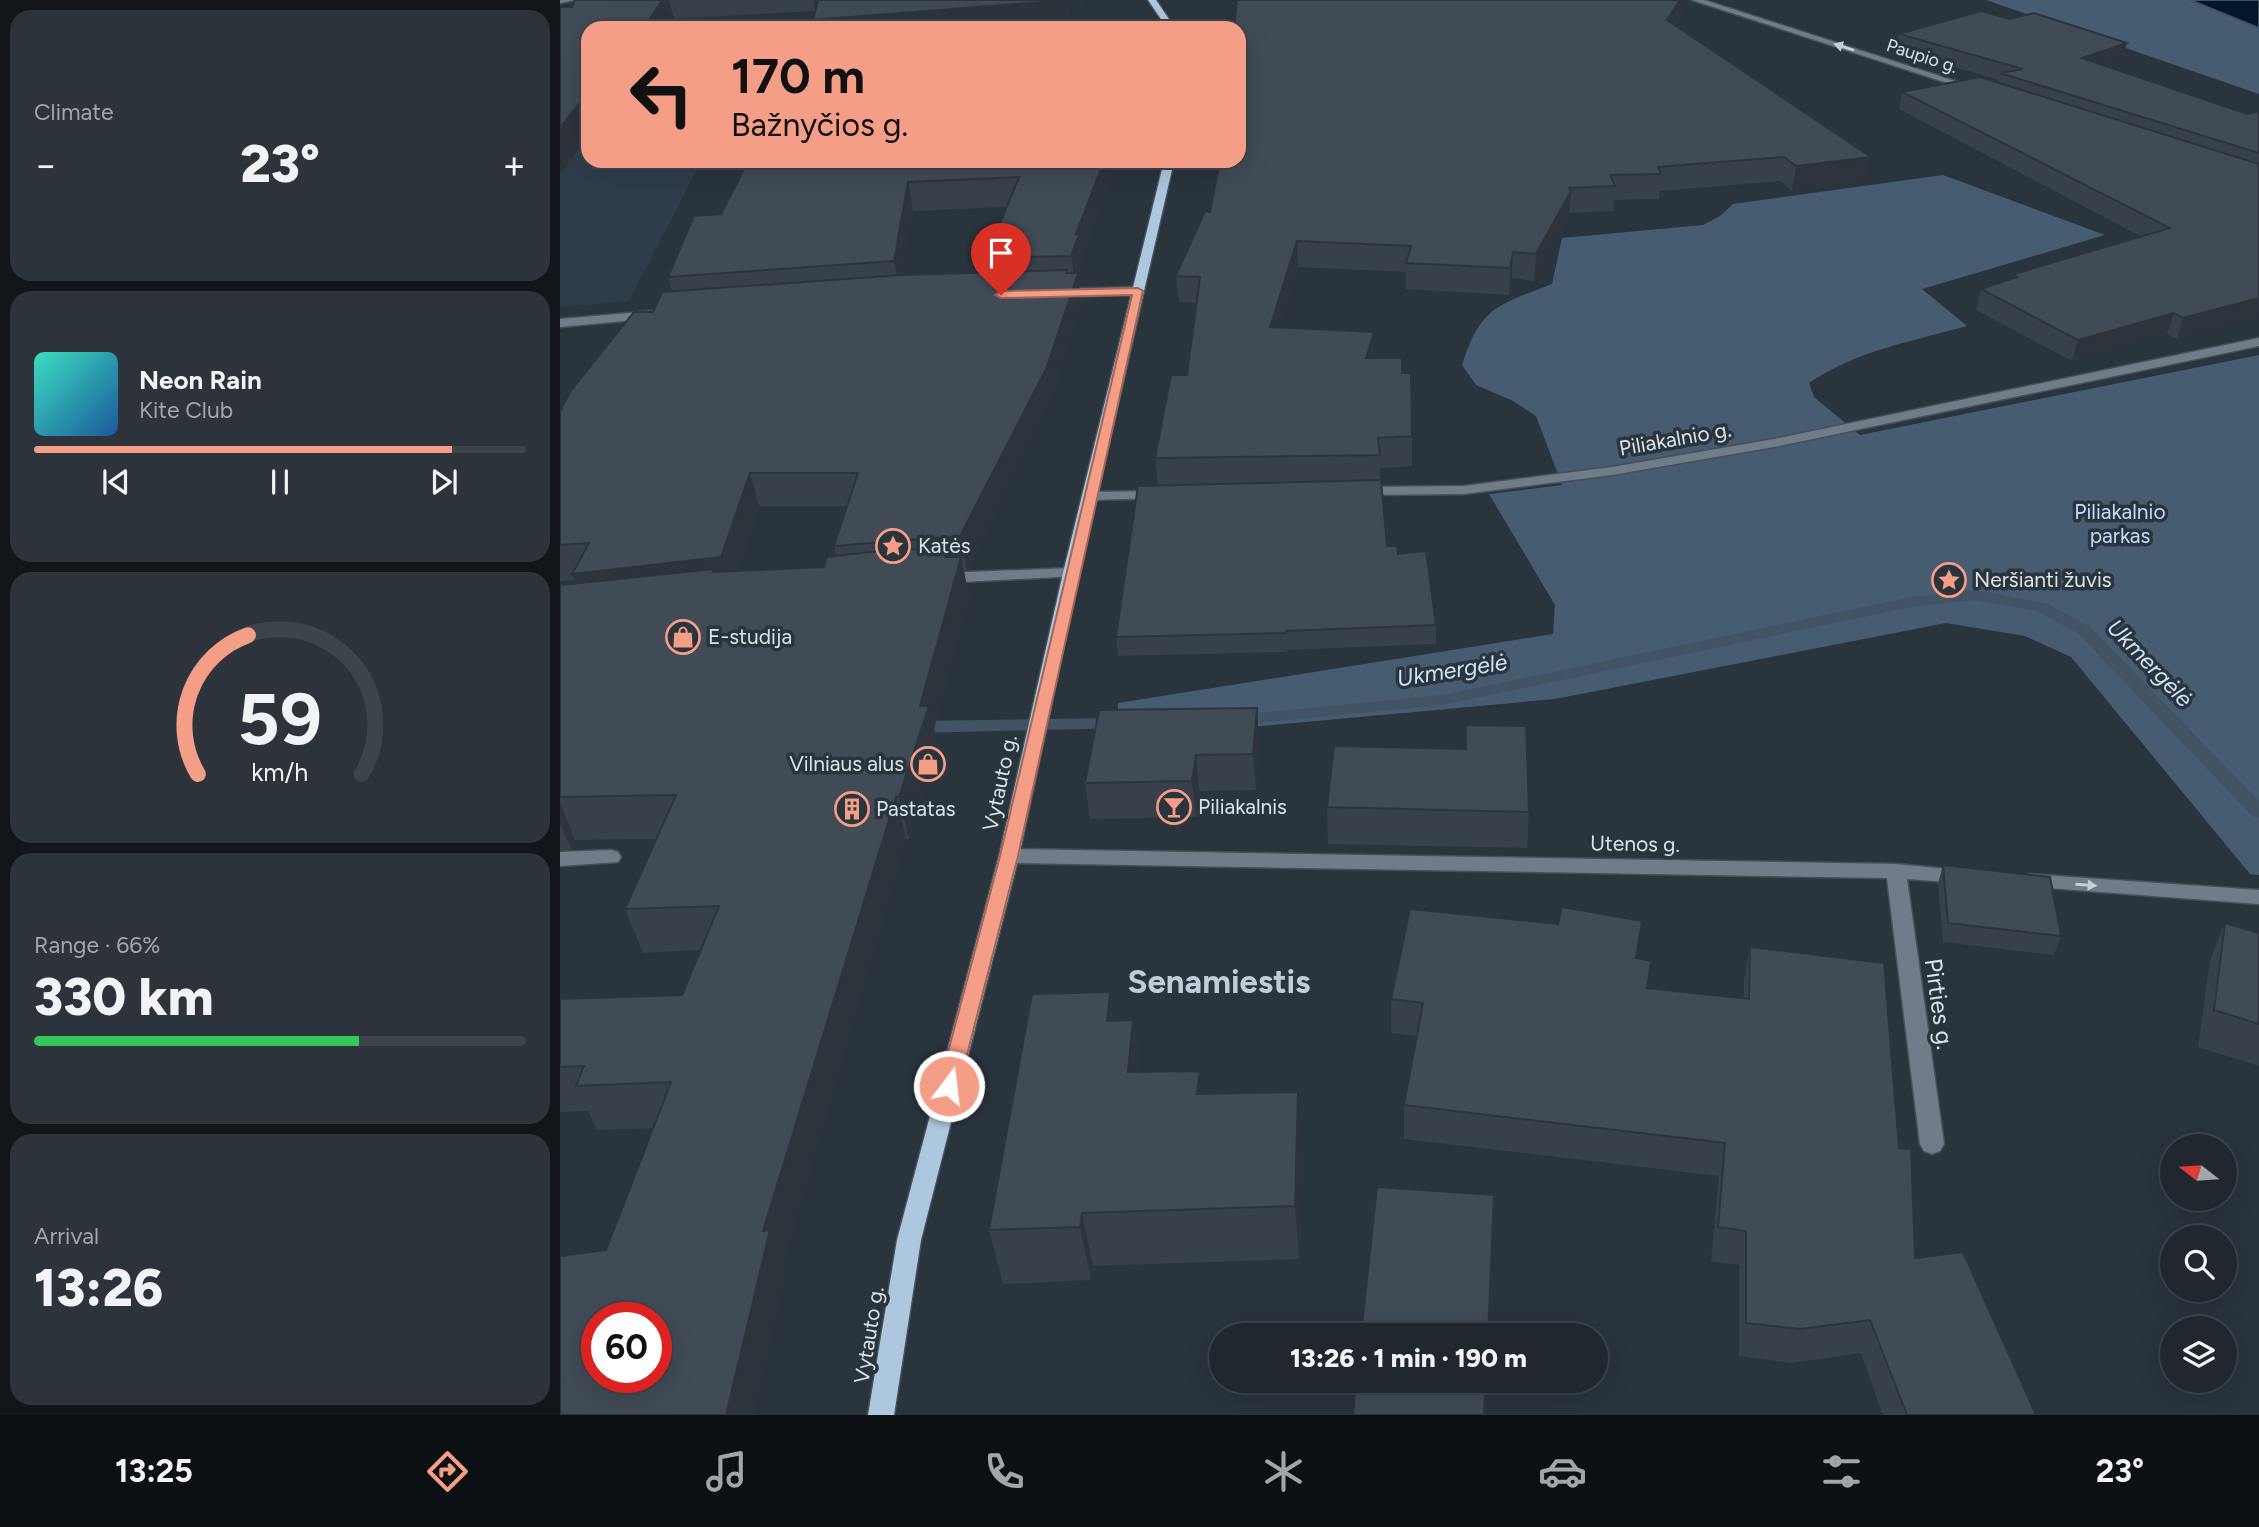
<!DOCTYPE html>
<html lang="en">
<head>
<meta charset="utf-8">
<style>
  :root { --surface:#20272e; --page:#2d333a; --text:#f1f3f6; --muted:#a2a5aa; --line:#3d444a; --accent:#f49e87 }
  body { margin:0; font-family:Figtree,sans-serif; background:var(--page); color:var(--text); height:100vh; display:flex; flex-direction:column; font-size:26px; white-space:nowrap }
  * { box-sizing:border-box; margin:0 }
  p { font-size:23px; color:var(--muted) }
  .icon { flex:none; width:38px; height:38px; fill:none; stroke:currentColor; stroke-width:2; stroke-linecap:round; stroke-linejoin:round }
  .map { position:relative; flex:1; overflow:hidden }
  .panel { display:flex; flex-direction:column; gap:10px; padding:10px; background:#121519; width:560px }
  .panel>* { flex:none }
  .guide { position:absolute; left:21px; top:21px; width:665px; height:147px; border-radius:21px; box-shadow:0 7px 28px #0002,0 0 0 2px var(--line); background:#f49e87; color:#111; overflow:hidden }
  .needle { width:46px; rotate:287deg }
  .fabs { position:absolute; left:1600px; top:1134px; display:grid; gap:14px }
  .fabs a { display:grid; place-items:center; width:77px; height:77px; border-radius:50%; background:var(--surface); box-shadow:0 7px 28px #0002,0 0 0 2px var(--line); font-size:35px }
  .speed { position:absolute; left:21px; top:1302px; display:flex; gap:14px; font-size:35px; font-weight:700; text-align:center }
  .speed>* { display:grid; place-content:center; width:91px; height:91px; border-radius:50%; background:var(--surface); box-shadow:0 7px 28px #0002,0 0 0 2px var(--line); line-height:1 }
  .speed .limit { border:10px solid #d22; background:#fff; color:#111 }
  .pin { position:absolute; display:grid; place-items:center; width:60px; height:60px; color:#fff; margin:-72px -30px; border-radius:50% 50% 50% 0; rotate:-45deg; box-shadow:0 0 7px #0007 }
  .pin .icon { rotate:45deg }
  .me { position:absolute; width:77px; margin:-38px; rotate:15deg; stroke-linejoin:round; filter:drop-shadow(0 0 5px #0008) }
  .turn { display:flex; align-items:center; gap:24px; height:147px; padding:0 35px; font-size:32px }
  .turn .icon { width:91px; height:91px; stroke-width:2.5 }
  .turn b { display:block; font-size:49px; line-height:60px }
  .big { font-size:52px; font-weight:800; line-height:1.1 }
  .panel .widget { flex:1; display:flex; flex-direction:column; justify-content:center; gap:10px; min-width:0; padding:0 24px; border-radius:21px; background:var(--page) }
  .panel .dial { align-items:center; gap:0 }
  .dial svg { height:182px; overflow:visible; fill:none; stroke:var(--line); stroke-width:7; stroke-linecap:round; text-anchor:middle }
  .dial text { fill:var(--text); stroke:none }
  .song { display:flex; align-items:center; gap:21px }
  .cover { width:84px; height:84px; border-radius:10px; background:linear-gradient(135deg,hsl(170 70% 55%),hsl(210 70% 35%)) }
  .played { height:7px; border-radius:4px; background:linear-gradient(90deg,var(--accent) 85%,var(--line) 85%) }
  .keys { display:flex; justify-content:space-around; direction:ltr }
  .heat { display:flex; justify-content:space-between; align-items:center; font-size:38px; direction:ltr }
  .charge { height:10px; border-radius:5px; background:linear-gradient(90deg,#34c759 66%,var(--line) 0) }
  .trip { position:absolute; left:649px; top:1323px; width:399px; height:70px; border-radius:35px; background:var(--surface); box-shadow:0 7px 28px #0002,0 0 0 2px var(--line); font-weight:800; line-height:70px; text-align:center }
  .tab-bar { display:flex; height:112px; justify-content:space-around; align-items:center; background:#0d1012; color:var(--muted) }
  .tab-bar .icon { width:49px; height:49px }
  .tab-bar .selected { color:var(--accent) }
  .tab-bar b { font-size:32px; color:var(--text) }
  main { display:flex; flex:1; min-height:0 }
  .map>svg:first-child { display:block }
  .built { fill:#2f3d4b }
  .green { fill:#455c71 }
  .water { fill:#00172c; stroke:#425464; stroke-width:2 }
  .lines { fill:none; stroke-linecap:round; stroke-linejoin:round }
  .stream { fill:#425464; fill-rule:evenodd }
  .minor-casing { stroke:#465058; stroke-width:3 }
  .major-casing { stroke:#465058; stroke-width:3 }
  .minor { fill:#707d89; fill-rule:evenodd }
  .major { fill:#adc7df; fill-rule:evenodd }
  .wall { fill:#384049; fill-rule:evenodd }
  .shaded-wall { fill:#2e343c }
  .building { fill:#414b55; stroke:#2e343c; stroke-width:2; fill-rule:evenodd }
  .oneway { fill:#c6cfd5 }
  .route { fill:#f49e87; stroke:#9f6758; stroke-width:2 }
  .labels { text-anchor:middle; stroke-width:7; stroke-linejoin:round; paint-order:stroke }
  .far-street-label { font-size:18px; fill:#dce3e8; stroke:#2a343d }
  .street-label { font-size:21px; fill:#dce3e8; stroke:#2a343d }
  .park-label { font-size:21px; fill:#c0def9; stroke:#2a343d }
  .poi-label { font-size:21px; fill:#dce3e8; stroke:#2a343d; text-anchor:start }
  .water-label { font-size:23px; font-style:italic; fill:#cfe3f6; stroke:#2a343d }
  .near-street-label { font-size:24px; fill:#dce3e8; stroke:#2a343d }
  .near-district-label { font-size:33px; font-weight:bold; fill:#c0ccd7; stroke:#2a343d }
</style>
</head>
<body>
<main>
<section class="panel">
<div class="widget"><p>Climate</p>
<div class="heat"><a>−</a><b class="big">23°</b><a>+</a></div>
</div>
<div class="widget">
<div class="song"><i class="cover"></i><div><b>Neon Rain</b><p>Kite Club</p></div></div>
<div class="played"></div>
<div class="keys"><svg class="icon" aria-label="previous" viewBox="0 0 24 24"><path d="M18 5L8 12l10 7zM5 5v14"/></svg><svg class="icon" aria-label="pause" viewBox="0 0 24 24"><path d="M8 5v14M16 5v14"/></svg><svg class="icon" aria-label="next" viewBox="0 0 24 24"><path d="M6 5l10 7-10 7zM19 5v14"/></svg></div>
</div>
<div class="widget dial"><svg viewBox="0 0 100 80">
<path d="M14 69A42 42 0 1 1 86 69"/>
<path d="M14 69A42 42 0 0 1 36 8" stroke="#f49e87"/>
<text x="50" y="56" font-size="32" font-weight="700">59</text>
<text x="50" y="72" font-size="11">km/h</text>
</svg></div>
<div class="widget"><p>Range · 66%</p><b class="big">330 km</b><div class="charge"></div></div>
<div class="widget"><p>Arrival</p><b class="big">13:26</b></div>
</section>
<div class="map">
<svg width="1699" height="1415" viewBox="0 0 1699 1415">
  <rect width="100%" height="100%" fill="#2a343d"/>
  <polygon class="built" points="28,117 28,161 141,161 69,301 0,307 0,119"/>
  <g class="green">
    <polygon points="1426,0 1630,0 1699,28 1699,94"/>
    <path d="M1383 175 1545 235 1362 289 1407 326C1353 341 1296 351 1249 383L1254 397 1300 435 1699 355V875L1690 874 1511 657 1465 636 1386 623 995 699 670 729 557 734 558 703 993 634 995 605 929 494 1002 485 976 416 953 401 916 385 902 365C921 305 939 305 992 284L1002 238 1143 225 1160 216 1173 204Z"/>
  </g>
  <polygon class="water" points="1630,0 1699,0 1699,28"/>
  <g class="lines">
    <g class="stream">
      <polygon points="1416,590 1488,604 1530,627 1699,801 1699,818 1692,816 1518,633 1477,611 1416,600 1351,607 883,705 675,725 666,720 675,715 883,695 1351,597"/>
      <polygon points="560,718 566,720 569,724 566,728 353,733 344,727 353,721"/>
    </g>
    <g class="minor-casing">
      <g id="minor">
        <polygon points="0,0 15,0 0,3"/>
        <polygon points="1132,0 1144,0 1420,89 1412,91"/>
        <polygon points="578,287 584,291 582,294 497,297 491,293 497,289"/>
        <polygon points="92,311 96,312 96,318 0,327 0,319"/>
        <polygon points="1699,338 1699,346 1214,447 1052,475 904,494 800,495 793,491 800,487 904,486 1052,467 1214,439"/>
        <polygon points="600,491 607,495 605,498 529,500 522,496 529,492"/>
        <polygon points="511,568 519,573 517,576 383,583 375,578 383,573"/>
        <polygon points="449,849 1336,864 1409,871 1412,876 1409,881 1402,883 1347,879 1384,1144 1380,1151 1372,1154 1364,1151 1360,1144 1327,878 449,863 442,861 439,856 442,851"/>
        <polygon points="51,850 58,852 61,857 58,862 0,866 0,852"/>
        <polygon points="1469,874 1699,890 1699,904 1462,886 1459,881 1462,876"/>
      </g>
    </g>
    <g class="major-casing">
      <g id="major">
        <polygon points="588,0 596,0 615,28 607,28"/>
        <polygon points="604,161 614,161 519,573 459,856 361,1240 334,1415 308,1415 337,1240 439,856 503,573"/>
      </g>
    </g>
    <use href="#minor" class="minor"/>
    <use href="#major" class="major"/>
  </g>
  <g class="wall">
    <polygon points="15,0 522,0 523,7 508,8 510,28 254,28 253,20 255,11 114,19 109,28 28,28 12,7"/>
    <polygon points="1126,6 1115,26 1307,181 1232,191 1221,181 1100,191 1099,199 1054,200 1053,211 1009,213 1009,216 974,281 952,278 949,295 846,289 846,272 738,267 720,328 814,332 814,358 842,373 852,436 852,466 820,468 820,480 827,546 838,554 876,625 876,644 727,650 727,652 558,656 556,637 598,485 595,458 627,375 637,303 619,302 616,276 650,212"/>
    <polygon points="1339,34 1567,43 1562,59 1544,66 1687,114 1699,113 1699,317 1617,339 1607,334 1512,361 1416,310 1421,289 1453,278 1454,274 1582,237 1339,109 1342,92 1438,83 1439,80 1336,50"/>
    <path d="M200 161H568L565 170H555L522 256 523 264 518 277 522 302 491 400 407 571H404L409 597 374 729 379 748 349 839H346L223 1264 227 1274 46 1250 94 1128 37 1130 28 1111 0 1112V999L122 995 140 950 83 953 65 909 97 839 15 840 11 849 0 850V586L16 583 14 580 0 581V411L93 312 112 291 108 277 161 214 196 169ZM447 207 426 258 428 272 342 275 353 211ZM199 506H287L274 546 276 556 264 567 178 571Z"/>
    <polygon points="697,708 699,743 696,790 639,791 636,817 530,819 525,783"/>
    <polygon points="767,807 969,812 967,848 768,844"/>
    <polygon points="1383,865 1501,936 1494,955 1383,942 1378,884"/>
    <polygon points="1665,923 1699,933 1699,1066 1638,1047 1650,960"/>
    <polygon points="1190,947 1339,1148 1355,1258 1476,1415 1323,1415 1301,1353 1231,1363 1179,1356 1179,1265 1151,1261 1159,1176 844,1139 844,1105 857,1036 831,1033 831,999 1077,958 1088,988 1184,998 1184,980"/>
    <polygon points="573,1020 581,1072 640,1071 642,1094 741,1145 739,1259 533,1266 531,1280 443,1284 429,1230 555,1021"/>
  </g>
  <g class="shaded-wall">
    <polygon points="102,0 109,0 114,19 109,28 84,28"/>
    <polygon points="253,0 522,0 523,7 508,8 510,28 254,28 253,20 257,20"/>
    <polygon points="1120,0 1127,0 1126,6 1105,41 1107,20"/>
    <polygon points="1567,43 1562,59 1518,75 1522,58"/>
    <polygon points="28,92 28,136 0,174 0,128"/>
    <polygon points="1311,157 1307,181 1232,191 1236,166"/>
    <polygon points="544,161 554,161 555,170 522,256 523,264 518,277 522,302 491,400 407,571 400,536 507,270 510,296 515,282 511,256 516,234"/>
    <polygon points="564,161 568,161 565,170"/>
    <polygon points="348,182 353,211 340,292 334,261"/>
    <polygon points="1011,191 1009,216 974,281 976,254"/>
    <polygon points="737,241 738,267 712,355 710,327"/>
    <polygon points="953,252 952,278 949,295 950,268"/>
    <polygon points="1699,298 1699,317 1617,339 1623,318"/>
    <polygon points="1614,313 1607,334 1512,361 1518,340"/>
    <polygon points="814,332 814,360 806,358"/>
    <polygon points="190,473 199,506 171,592 25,608 12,574"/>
    <polygon points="391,547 396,573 401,557 409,597 374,729 379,748 349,839 339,797 360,706 386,557"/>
    <polygon points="697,708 699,743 696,790 693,754"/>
    <polygon points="636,755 639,791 636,817 632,781"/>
    <polygon points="336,797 346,839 223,1264 227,1274 195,1415 166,1415 203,1231"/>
    <polygon points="0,802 15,840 11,849 0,823"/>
    <polygon points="1082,921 1078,955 1072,991 1076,958"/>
    <polygon points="550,992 559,1045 547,1021"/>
    <polygon points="573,1020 581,1074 568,1072"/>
    <polygon points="640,1071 646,1124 637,1094"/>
    <polygon points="738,1092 741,1145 739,1259 735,1206"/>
    <polygon points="522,1213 533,1266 531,1280 520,1227"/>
  </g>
  <g class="building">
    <polygon points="15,0 102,0 84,28 28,28 28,92 0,128 0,7 12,7"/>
    <polygon points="258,0 507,0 253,20"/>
    <polygon points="677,0 1120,0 1107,20 1311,157 1236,166 1224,157 1098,167 1101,174 1050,175 1055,186 1009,188 1011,191 976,254 953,252 950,268 846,263 851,246 737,241 710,327 814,332 806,358 842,358 842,373 851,373 852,436 818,438 820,455 595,458 611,375 627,375 640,277 616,276 645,211 650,212 660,161 679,161 679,28 674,28"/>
    <polygon points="1421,11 1450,19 1474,13 1567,43 1522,58 1687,114 1697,112 1699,113 1699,153 1440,73 1463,69 1339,34"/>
    <polygon points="1420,77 1699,164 1699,298 1623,318 1614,313 1518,340 1421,289 1457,277 1454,274 1610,228 1342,92"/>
    <polygon points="200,161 544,161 516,234 519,234 511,256 426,258 459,177 348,182 334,261 108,277 134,216 161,214 184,169 196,169"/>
    <polygon points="507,270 506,273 518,273 486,369 400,536 274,546 298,473 190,473 161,557 12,574 29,543 0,545 0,411 10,392 74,312 93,312 102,292 341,275"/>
    <polygon points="821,480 827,546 837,546 838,554 866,551 876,625 726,631 726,633 556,637 578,486"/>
    <path d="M391 547 386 557H401L360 706H369L339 797H336L203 1231 210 1230 166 1415H0V1256L46 1250 111 1082 16 1086 24 1066 0 1067V999L122 995 159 906 65 909 116 795 0 797V586L1 585 154 569 153 572 264 567 267 557 310 552ZM37 1318H96V1377H37Z"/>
    <polygon points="697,708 693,754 636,755 632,781 525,783 539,710"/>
    <polygon points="906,725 966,726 969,812 767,807 774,746 906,749"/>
    <polygon points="1383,865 1490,877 1501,936 1388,923"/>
    <polygon points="1002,907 1082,921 1076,958 1091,961 1087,988 1189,999 1190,947 1324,963 1339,1148 1351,1149 1355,1258 1403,1252 1476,1415 1347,1415 1310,1320 1240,1329 1186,1323 1186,1231 1158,1227 1165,1143 844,1105 863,1003 831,999 850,909 998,924"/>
    <polygon points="1665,923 1699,933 1699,1024 1654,1010"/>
    <polygon points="550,992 547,1021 573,1020 568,1072 640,1071 637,1094 738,1092 735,1206 522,1213 520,1227 429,1230 472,994"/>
    <polygon points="817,1187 934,1195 928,1335 801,1335"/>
    <polygon points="796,1381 926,1381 924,1415 793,1415"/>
  </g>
  <defs><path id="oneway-solid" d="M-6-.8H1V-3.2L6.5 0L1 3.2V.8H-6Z" transform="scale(1.75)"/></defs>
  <g class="oneway">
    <use href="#oneway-solid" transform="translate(1284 47) rotate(-162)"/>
    <use href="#oneway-solid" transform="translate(1526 885) rotate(4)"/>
  </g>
  <polygon class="route" points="578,288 583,291 458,856 399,1086 396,1092 382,1092 379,1086 440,856 572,295 441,298 435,295 441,291"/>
  <defs>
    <g id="sight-ring" transform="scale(1.75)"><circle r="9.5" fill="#2a343d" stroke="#f49e87" stroke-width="1.5"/><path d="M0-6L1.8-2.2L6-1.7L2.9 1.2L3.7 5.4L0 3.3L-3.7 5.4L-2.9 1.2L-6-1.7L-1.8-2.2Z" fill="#f49e87"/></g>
    <g id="shop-ring" transform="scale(1.75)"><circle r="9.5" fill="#2a343d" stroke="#f49e87" stroke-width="1.5"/><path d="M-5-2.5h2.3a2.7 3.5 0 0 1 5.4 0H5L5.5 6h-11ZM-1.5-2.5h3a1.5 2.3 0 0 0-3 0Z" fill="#f49e87"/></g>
    <g id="bar-ring" transform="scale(1.75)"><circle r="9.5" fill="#2a343d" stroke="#f49e87" stroke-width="1.5"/><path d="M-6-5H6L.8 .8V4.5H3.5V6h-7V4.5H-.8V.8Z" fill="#f49e87"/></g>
    <g id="building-ring" transform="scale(1.75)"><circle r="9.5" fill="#2a343d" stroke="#f49e87" stroke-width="1.5"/><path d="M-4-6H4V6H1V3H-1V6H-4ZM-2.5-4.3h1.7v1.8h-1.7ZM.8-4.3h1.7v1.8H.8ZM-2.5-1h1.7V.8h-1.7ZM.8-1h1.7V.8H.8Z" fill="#f49e87"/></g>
  </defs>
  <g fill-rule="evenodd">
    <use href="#sight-ring" x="333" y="546"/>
    <use href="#sight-ring" x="1389" y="580"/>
    <use href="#shop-ring" x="123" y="637"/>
    <use href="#shop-ring" x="368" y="764"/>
    <use href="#bar-ring" x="614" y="807"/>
    <use href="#building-ring" x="292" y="809"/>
  </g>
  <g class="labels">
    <g class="far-street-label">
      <text transform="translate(1362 56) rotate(18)" y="6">Paupio g.</text>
    </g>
    <g class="street-label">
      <text transform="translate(1115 439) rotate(-10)" y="7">Piliakalnio g.</text>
      <text transform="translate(440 783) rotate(-78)" y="7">Vytauto g.</text>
      <text transform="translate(1075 844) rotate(1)" y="7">Utenos g.</text>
      <text transform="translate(309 1335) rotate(-81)" y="7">Vytauto g.</text>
    </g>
    <g class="park-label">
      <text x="1560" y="519">Piliakalnio<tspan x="1560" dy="24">parkas</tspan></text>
    </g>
    <g class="poi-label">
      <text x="358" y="553">Katės</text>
      <text x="1414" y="587">Neršianti žuvis</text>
      <text x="148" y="644">E-studija</text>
      <text x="344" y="771" text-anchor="end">Vilniaus alus</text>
      <text x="638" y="814">Piliakalnis</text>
      <text x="316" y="816">Pastatas</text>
    </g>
    <g class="water-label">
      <text transform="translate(1590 663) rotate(46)" y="8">Ukmergėlė</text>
      <text transform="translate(892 670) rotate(-9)" y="8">Ukmergėlė</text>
    </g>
    <g class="near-street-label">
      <text transform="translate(1379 1004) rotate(82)" y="8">Pirties g.</text>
    </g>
    <g class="near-district-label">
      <text x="659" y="993">Senamiestis</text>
    </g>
  </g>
</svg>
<div class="fabs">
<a><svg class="needle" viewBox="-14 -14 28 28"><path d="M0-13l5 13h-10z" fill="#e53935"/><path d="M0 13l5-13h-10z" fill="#a2a5aa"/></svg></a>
<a><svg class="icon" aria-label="search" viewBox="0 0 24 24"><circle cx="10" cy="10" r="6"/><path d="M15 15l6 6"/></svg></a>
<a><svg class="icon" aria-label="layers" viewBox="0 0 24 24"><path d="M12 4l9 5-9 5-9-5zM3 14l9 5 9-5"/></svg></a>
</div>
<div class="speed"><div class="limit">60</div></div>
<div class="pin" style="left:441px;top:295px;background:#d93025"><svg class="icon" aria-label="arrive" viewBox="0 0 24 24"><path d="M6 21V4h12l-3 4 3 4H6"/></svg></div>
<svg class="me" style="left:389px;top:1086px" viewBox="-20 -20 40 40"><circle r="17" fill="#f49e87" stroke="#fff" stroke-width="3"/><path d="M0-11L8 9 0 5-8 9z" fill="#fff"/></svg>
<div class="trip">13:26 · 1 min · 190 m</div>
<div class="guide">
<div class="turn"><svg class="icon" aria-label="left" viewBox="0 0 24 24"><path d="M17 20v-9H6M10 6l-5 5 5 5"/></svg><div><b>170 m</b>Bažnyčios g.</div></div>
</div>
</div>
</main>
<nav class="tab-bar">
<b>13:25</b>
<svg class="icon selected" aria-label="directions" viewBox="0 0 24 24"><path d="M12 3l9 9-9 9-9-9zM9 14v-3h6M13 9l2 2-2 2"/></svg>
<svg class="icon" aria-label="music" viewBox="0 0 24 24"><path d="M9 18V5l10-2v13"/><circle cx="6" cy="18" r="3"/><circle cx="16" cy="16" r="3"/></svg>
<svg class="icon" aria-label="phone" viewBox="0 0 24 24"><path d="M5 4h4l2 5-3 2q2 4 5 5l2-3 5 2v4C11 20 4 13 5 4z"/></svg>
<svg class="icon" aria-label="climate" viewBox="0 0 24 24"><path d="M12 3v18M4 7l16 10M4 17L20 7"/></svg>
<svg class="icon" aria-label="car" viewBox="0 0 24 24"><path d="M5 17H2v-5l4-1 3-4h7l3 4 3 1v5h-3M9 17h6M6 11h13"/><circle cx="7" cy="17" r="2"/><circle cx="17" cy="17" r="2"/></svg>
<svg class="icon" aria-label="filters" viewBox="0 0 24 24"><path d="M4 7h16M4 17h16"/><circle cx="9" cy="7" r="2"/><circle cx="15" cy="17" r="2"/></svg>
<b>23°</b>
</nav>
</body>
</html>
